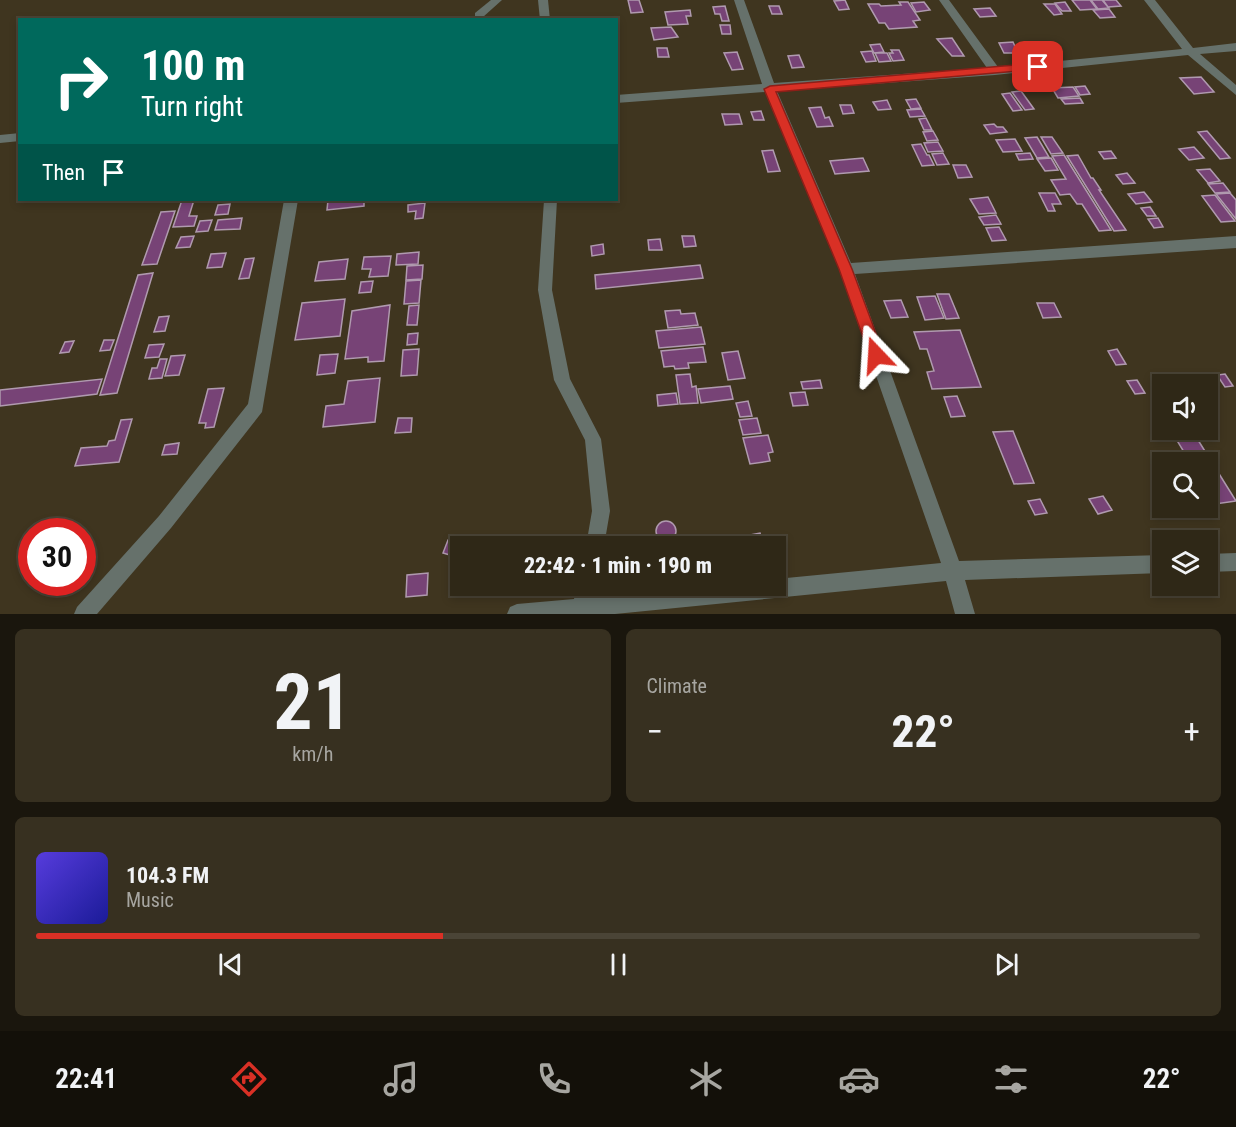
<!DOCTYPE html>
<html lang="en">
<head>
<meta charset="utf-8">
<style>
  :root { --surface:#2f2817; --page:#373020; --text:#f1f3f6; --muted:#a7a6a1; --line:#4a4436; --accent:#d93025 }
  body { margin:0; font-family:"Roboto Condensed",sans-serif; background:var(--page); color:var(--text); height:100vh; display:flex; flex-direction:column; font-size:22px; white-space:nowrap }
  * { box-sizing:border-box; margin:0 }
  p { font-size:20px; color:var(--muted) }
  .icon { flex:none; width:33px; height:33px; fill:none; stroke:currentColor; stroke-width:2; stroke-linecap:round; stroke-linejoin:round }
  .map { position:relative; height:614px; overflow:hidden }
  .drawer { display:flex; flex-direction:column; gap:15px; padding:15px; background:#1a160d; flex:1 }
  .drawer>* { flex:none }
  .guide { position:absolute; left:18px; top:18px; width:600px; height:183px; border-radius:0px; box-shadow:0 3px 9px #0003,0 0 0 2px var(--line); background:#00695c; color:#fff; overflow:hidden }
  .buttons { position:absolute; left:1152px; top:374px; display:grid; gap:12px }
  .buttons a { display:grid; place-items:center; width:66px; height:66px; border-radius:0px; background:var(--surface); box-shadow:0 3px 9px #0003,0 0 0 2px var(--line); font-size:30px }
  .speed { position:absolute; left:18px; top:518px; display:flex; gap:12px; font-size:30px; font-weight:700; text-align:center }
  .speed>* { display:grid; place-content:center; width:78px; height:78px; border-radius:50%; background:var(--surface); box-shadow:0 3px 9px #0003,0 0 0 2px var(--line); line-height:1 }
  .speed .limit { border:9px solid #d22; background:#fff; color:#111 }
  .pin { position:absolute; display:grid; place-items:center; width:51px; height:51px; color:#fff; margin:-26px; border-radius:12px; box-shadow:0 3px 9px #0006 }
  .me { position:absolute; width:66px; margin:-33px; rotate:340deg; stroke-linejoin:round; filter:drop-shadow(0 0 4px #0008) }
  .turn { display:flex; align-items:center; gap:21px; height:126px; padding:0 24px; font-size:27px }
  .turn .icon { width:78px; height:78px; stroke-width:2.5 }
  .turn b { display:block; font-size:42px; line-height:51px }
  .then { display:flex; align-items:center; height:57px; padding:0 24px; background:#0003; gap:12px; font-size:22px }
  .big { font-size:45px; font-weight:800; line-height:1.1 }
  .drawer .tile { flex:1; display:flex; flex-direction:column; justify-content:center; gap:9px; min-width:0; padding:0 21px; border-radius:9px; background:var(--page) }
  .drawer .dial { align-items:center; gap:0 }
  .dial b { font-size:78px; line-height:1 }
  .song { display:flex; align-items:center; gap:18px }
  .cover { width:72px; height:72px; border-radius:9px; background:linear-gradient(135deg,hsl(250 70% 55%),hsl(240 70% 35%)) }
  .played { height:6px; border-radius:3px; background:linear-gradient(90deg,var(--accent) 35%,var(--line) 35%) }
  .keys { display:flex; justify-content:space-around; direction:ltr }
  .heat { display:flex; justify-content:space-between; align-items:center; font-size:33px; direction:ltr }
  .drawer .tiles { flex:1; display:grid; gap:15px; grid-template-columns:1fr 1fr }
  .tile:last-child { grid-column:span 2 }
  .trip { position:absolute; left:450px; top:536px; width:336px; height:60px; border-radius:0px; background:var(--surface); box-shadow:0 3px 9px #0003,0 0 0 2px var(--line); font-weight:800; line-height:60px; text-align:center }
  .menu { display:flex; height:96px; justify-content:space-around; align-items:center; background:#131009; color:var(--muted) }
  .menu .icon { width:42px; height:42px }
  .menu .on { color:var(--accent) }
  .menu b { font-size:27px; color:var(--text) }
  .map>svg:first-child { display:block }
  .building { fill:#774376; stroke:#b09aaf; stroke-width:1.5 }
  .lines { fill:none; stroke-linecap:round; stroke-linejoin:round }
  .street { fill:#66716b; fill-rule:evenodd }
  .route { fill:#d93025; stroke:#8d1f18; stroke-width:1.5 }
</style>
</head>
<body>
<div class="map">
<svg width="1236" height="614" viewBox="0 0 1236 614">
  <rect width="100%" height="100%" fill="#3f351f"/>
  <g class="building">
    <polygon points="628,0 639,0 643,12 631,13"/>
    <polygon points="845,0 849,9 839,10 834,1"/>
    <polygon points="1072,0 1090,0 1097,9 1080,10"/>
    <polygon points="1091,0 1102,0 1109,8 1098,9"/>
    <polygon points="1103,0 1116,0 1121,6 1108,7"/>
    <polygon points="899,2 908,2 920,20 913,21 917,27 889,29 885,23 879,23 868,4 879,4 881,6 901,5"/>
    <polygon points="924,2 930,10 916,12 911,3"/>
    <polygon points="1065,2 1071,11 1062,11 1055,3"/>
    <polygon points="1044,4 1055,4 1062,14 1054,15"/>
    <polygon points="725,6 729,21 722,21 720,14 715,14 713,7"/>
    <polygon points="769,6 779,6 782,14 772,14"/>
    <polygon points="990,8 996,16 980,17 974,9"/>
    <polygon points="1109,9 1115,17 1100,18 1093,10"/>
    <polygon points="690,10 691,16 686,16 688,24 668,25 665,12"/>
    <polygon points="720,25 730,25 731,34 722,34"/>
    <polygon points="671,27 678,37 654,40 651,28"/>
    <polygon points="952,38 964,56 952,56 937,39"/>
    <polygon points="1013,42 1018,53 1004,53 999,43"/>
    <polygon points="880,44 884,52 874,53 870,45"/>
    <polygon points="657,48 667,48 669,57 658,57"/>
    <polygon points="891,50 899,50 904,60 893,61 889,53 893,53"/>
    <polygon points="872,51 876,61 866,62 861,52"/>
    <polygon points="737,52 743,69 732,70 724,53"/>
    <polygon points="875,53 887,53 891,61 879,62"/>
    <polygon points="799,55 804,67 792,68 788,56"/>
    <polygon points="1201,77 1214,92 1194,94 1180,78"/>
    <polygon points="1085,86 1090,94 1080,95 1075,87"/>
    <polygon points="1073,87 1079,96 1058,98 1052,88"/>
    <polygon points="1021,91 1034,109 1025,110 1012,92"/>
    <polygon points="1010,93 1022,110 1013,111 1002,94"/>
    <polygon points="1080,98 1083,103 1065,104 1061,99"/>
    <polygon points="916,99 921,108 911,109 906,100"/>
    <polygon points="887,100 891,109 878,110 873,102"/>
    <polygon points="840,105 851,105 854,113 843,114"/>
    <polygon points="821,107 825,118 829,117 833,126 817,127 809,108"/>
    <polygon points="921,109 925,116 910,117 907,110"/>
    <polygon points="761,111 764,120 754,120 751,112"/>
    <polygon points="722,114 739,114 742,124 725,125"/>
    <polygon points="926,118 932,130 924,130 919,119"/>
    <polygon points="994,124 997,127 1003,127 1007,132 990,134 984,125"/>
    <polygon points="933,131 938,140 927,141 923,132"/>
    <polygon points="1207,131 1230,158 1220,159 1198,132"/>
    <polygon points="1037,137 1049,157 1037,158 1025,138"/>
    <polygon points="1041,137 1052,137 1063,153 1051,154"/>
    <polygon points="1015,139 1022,151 1003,152 996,140"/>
    <polygon points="938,142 943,151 928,152 924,143"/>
    <polygon points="921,144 927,155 929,155 934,165 922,166 912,145"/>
    <polygon points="1194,147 1204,158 1189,160 1179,149"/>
    <polygon points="773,150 780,171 768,172 762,151"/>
    <polygon points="1111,151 1116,158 1104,159 1099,152"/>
    <polygon points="943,153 949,164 937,165 932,154"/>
    <polygon points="1030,153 1033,159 1019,160 1016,154"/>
    <polygon points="1064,155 1111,230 1099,231 1082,204 1077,204 1070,194 1060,195 1051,180 1066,179 1052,156"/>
    <polygon points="1078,155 1091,178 1093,178 1101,190 1099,190 1126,230 1114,231 1067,156"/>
    <polygon points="863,158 869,171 835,174 830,161"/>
    <polygon points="1051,158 1058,170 1045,171 1037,159"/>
    <polygon points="953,165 966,165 972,177 958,178"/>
    <polygon points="1210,169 1220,181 1208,183 1197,170"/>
    <polygon points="1127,173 1135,183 1123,184 1116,175"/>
    <polygon points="1223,183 1230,192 1215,193 1208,184"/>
    <polygon points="1144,192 1152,202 1136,204 1128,194"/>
    <polygon points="1039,193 1055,193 1061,204 1052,204 1055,211 1048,211"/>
    <polygon points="1230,193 1236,200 1236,219 1216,194"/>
    <polygon points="1215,195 1235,221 1221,222 1202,196"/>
    <polygon points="988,197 996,213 979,214 970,199"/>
    <polygon points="182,200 194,200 189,216 197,216 194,226 173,227"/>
    <polygon points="328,200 364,200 364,206 327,210"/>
    <polygon points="425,203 423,218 415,219 416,211 408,212 408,205"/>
    <polygon points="230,204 228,214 215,215 218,205"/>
    <polygon points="1150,207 1156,216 1147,216 1141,208"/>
    <polygon points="175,211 157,264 142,265 161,212"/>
    <polygon points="996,215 1001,224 984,225 979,217"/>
    <polygon points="242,218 240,229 215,230 218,220"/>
    <polygon points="1158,218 1163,227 1154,228 1148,219"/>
    <polygon points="212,220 208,231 196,232 200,221"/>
    <polygon points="999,227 1006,240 992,241 986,228"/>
    <polygon points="194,236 190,247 176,248 181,237"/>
    <polygon points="682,236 694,236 696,246 684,247"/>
    <polygon points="660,239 662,250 649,250 648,240"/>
    <polygon points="603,244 604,254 592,256 591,246"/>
    <polygon points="419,252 418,264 396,265 397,254"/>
    <polygon points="226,253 222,267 207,268 211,254"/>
    <polygon points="391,256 388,276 369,277 371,269 362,269 364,257"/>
    <polygon points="254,258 249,278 239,279 245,259"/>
    <polygon points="348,259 345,279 315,281 319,262"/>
    <polygon points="423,265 422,279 406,280 407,266"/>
    <polygon points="700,265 703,278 596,289 595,275"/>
    <polygon points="153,273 117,393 100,395 138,275"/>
    <polygon points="421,280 419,303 404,304 406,281"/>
    <polygon points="373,281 371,292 359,293 361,282"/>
    <polygon points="937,294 949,294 959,318 946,319"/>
    <polygon points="935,296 944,318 925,320 917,297"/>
    <polygon points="345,299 340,336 295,340 302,303"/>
    <polygon points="901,300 908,317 891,318 884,301"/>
    <polygon points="1037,303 1054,303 1061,317 1043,318"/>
    <polygon points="390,305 384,361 368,362 368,357 345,359 352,311"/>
    <polygon points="419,305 417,325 407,325 409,306"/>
    <polygon points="680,310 681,314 695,313 698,325 668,328 665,311"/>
    <polygon points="169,316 165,331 154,332 159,317"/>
    <polygon points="701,327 705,344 659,348 656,331"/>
    <polygon points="960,330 981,387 932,389 927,372 934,371 927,349 920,349 914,332"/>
    <polygon points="418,333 417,344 407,345 408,334"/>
    <polygon points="104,340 114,340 110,350 100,351"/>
    <polygon points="74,341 69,352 60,353 65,342"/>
    <polygon points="164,344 159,357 145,358 149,345"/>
    <polygon points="703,347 706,362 688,363 689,368 675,369 674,366 664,367 661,351"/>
    <polygon points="419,349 417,375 401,376 403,350"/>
    <polygon points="1117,349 1126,364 1116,365 1108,351"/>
    <polygon points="738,351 745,378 728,380 722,353"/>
    <polygon points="338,354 335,373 317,375 320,355"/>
    <polygon points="185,355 179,375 165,376 171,356"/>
    <polygon points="160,359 167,359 162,378 149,379 152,368 157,368"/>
    <polygon points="690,374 692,387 696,386 698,403 680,404 676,375"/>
    <polygon points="1225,374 1233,386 1225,387 1217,375"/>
    <polygon points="380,378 375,422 323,427 326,406 344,404 348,381"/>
    <polygon points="102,379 97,394 0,406 0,390"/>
    <polygon points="820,380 822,388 803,389 801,382"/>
    <polygon points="1137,380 1145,393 1135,394 1127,381"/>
    <polygon points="730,386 733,399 701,403 698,389"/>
    <polygon points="224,388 214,427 205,428 206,423 199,423 208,389"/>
    <polygon points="805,392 808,405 793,406 790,393"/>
    <polygon points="676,393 678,404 658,406 657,395"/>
    <polygon points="957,396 965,416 951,417 944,397"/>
    <polygon points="748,401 752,416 740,417 736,403"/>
    <polygon points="398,418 412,418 411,432 395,433"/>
    <polygon points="757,418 761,433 743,435 739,420"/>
    <polygon points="132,419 119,462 75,466 81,448 107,446 109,441 115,440 121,420"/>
    <polygon points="1013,431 1034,483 1014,484 993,432"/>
    <polygon points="1193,432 1236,501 1215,504 1208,491 1208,462 1190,462 1173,434"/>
    <polygon points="768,435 773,452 768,453 770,461 750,464 743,438"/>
    <polygon points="179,443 177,454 162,455 165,445"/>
    <polygon points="1103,496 1112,510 1098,514 1089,499"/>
    <polygon points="1040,499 1047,513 1035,515 1028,501"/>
    <circle cx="666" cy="531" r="10"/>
    <polygon points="760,533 763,546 746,546 744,536"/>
    <polygon points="448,540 464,543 460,546 460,558 443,553"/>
    <polygon points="428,573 427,595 406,597 407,575"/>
  </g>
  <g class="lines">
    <g class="street">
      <polygon points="491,0 502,0 483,17 475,17 475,13"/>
      <polygon points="538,0 548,0 550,20 540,20"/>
      <polygon points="734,0 744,0 774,83 987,68 939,0 949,0 998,67 1182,49 1144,0 1155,0 1193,48 1236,43 1236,51 1200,54 1236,85 1236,95 1188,55 995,75 777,91 851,263 1236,236 1236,248 855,274 959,561 1162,555 1162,573 965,580 975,614 955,614 946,581 615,614 507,614 510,607 517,604 574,599 577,585 597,585 594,597 714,585 776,585 776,579 941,563 839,269 765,92 616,103 616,95 762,84"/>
      <polygon points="20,133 20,141 0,143 0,135"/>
      <polygon points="284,200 298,200 262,412 171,528 97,614 74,614 77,607 159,516 248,404"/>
      <polygon points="544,200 557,200 552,290 570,379 601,439 610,511 604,546 586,546 592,511 585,440 554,380 538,290"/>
      <polygon points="1236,553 1236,571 1208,572 1208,554"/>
    </g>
  </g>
  <polygon class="route" points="1038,63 1042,64 1042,69 776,92 852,269 884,355 882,360 876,362 871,360 839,269 764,89 770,86"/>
</svg>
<div class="buttons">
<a><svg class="icon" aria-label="sound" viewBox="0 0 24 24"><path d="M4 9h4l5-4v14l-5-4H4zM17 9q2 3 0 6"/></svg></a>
<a><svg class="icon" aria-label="search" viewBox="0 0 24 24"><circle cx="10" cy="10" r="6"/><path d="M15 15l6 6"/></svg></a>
<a><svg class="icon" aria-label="layers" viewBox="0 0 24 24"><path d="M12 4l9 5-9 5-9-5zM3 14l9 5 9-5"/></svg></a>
</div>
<div class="speed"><div class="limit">30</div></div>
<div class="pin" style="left:1038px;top:67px;background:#d93025"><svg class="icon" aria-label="arrive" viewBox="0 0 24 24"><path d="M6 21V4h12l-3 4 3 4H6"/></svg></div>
<svg class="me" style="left:876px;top:355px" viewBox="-20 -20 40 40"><path d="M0-17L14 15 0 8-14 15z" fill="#d93025" stroke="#fff" stroke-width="4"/></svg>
<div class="trip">22:42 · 1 min · 190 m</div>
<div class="guide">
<div class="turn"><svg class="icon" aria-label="right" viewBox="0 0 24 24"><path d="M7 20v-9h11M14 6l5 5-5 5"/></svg><div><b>100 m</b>Turn right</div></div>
<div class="then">Then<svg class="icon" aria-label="arrive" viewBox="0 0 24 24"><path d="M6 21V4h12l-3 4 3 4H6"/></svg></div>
</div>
</div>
<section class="drawer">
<div class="tiles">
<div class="tile dial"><b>21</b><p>km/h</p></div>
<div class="tile"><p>Climate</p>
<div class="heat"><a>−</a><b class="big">22°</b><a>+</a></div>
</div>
<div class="tile">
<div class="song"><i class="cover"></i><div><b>104.3 FM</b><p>Music</p></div></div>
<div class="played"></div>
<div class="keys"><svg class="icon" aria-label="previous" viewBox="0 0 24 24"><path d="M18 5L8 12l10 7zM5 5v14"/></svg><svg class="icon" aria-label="pause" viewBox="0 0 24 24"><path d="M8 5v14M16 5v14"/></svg><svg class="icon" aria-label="next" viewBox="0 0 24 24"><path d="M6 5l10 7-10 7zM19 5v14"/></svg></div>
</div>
</div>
</section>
<nav class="menu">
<b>22:41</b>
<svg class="icon on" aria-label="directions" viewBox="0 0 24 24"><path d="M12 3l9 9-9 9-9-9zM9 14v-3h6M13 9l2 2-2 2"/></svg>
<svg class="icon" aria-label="music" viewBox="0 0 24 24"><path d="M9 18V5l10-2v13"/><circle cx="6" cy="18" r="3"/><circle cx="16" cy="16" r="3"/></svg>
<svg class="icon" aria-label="phone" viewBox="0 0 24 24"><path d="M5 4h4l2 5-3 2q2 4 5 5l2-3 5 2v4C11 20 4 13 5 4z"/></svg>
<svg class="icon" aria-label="climate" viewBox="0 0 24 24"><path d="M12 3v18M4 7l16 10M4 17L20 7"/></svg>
<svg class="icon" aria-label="car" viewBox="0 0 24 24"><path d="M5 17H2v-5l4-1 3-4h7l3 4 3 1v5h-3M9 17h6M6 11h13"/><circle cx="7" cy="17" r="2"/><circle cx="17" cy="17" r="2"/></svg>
<svg class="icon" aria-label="filters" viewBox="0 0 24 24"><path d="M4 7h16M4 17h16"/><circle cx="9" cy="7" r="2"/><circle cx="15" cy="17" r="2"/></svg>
<b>22°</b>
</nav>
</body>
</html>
